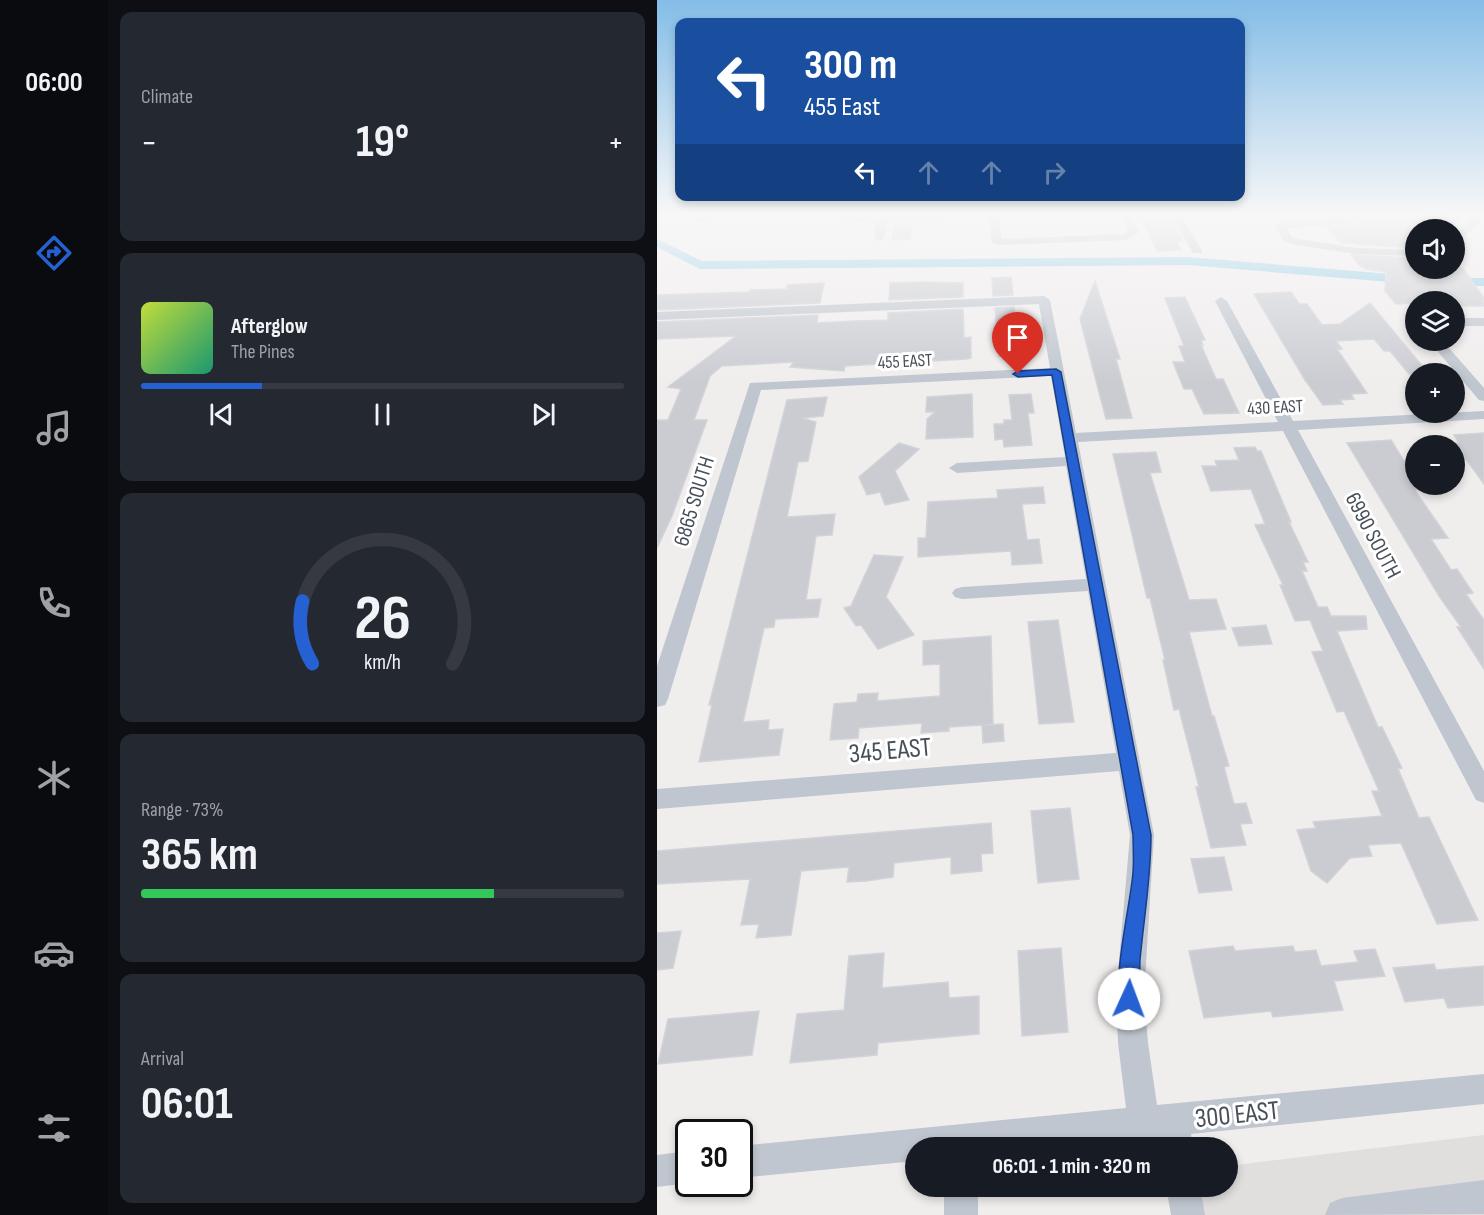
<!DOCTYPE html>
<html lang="en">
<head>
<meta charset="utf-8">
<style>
  :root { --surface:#171b24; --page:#242831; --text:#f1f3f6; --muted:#9ea1a6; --line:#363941; --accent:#2561d2 }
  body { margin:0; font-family:"Sofia Sans Condensed",sans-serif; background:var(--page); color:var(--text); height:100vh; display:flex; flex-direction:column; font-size:22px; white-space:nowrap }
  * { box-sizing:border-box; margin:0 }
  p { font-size:20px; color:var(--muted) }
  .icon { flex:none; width:33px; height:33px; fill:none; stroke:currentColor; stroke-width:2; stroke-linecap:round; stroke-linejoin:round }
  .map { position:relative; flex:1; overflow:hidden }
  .drawer { display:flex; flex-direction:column; gap:12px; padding:12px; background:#0d0f14; width:549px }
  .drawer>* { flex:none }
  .banner { position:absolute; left:18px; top:18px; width:570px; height:183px; border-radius:12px; box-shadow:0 3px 9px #0003; background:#1a4fa0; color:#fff; overflow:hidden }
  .buttons { position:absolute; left:748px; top:219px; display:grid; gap:12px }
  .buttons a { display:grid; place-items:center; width:60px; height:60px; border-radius:50%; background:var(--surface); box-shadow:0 3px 9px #0003; font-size:30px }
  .speed { position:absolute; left:18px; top:1119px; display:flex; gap:12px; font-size:30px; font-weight:700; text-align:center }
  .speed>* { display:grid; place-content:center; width:78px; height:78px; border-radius:50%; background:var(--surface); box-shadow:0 3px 9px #0003; line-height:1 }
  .speed .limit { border:3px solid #111; border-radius:9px; background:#fff; color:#111 }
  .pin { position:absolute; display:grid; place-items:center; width:51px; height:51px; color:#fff; margin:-62px -26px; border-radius:50% 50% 50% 0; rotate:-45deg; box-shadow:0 0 6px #0007 }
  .pin .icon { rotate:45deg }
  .me { position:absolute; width:66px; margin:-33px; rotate:2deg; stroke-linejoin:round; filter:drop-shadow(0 0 4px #0008) }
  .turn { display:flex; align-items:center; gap:21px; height:126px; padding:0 30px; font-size:27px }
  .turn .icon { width:78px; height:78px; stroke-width:2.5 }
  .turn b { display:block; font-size:42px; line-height:51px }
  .lanes { display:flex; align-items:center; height:57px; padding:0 30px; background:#0003; justify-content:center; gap:30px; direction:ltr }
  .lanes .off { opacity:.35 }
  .big { font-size:45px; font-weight:700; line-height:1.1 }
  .drawer .tile { flex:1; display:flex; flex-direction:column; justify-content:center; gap:9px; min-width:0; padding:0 21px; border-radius:12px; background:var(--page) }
  .drawer .dial { align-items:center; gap:0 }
  .dial svg { height:156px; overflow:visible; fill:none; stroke:var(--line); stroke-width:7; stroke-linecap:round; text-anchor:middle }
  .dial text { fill:var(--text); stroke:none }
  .song { display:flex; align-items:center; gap:18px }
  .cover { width:72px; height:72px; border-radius:9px; background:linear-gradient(135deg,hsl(70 70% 55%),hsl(160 70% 35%)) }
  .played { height:6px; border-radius:3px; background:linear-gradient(90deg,var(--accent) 25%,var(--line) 25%) }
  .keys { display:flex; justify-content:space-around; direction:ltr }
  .heat { display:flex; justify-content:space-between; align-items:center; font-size:33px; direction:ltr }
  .charge { height:9px; border-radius:4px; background:linear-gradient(90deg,#34c759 73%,var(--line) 0) }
  .trip { position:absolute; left:248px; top:1137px; width:333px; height:60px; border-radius:30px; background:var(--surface); box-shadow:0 3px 9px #0003; font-weight:700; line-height:60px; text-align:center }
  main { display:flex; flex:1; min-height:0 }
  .tabs { display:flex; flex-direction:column; width:108px; justify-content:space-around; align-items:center; background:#090b0e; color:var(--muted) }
  .tabs .icon { width:42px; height:42px }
  .tabs .on { color:var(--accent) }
  .tabs b { font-size:27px; color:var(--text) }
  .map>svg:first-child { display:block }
  .education { fill:#e1dfde }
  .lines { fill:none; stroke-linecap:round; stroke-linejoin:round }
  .canal { fill:#8ecbe5; fill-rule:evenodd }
  .building { fill:#caccd2; stroke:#d2d3d8; stroke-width:1.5 }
  .minor { fill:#bfc6cf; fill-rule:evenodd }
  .route { fill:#2561d2; stroke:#183f88; stroke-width:1.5 }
  .labels { text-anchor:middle; stroke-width:6; stroke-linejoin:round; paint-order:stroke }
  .far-street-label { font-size:18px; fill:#474f59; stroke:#fff }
  .street-label { font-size:22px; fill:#474f59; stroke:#fff }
  .near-street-label { font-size:27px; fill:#474f59; stroke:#fff }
</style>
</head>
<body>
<main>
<nav class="tabs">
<b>06:00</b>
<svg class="icon on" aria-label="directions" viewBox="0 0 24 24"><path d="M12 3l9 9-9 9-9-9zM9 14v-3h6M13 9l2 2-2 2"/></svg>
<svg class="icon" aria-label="music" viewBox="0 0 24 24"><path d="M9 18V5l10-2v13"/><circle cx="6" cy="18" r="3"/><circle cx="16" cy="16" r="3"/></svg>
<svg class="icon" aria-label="phone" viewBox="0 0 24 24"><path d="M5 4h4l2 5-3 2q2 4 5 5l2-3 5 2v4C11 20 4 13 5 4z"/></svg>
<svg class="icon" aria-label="climate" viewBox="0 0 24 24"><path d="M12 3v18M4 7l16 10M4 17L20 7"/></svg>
<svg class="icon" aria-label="car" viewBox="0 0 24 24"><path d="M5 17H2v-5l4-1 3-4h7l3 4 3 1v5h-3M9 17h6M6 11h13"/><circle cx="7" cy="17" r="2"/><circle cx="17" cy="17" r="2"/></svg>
<svg class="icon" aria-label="filters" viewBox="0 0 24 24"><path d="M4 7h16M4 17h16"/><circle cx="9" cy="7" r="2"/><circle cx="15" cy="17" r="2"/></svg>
</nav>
<section class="drawer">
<div class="tile"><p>Climate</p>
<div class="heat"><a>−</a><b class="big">19°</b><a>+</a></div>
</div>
<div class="tile">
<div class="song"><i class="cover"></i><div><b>Afterglow</b><p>The Pines</p></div></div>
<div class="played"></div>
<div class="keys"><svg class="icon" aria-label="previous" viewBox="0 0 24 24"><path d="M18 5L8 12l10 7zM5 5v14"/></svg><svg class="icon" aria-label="pause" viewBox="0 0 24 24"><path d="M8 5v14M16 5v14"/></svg><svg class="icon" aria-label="next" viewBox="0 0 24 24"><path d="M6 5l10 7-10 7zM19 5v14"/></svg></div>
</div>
<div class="tile dial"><svg viewBox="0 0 100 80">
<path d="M14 69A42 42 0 1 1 86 69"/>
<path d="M14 69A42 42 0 0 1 9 37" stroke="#2561d2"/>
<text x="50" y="56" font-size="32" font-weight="700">26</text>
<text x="50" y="72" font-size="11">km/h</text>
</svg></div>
<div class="tile"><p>Range · 73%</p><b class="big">365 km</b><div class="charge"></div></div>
<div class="tile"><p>Arrival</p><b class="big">06:01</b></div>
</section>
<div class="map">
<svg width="827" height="1215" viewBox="0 0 827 1215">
  <rect width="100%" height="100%" fill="#f0eded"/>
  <polygon class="education" points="827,1135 827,1215 516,1215 511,1187 570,1186 570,1166"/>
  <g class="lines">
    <g class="canal">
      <polygon points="0,239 45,261 531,257 757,276 763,280 757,284 531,265 43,269 0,247"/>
      <polygon points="789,278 827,278 827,286 785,285 783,282 785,279"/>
    </g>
  </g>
  <g class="building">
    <polygon points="482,213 511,213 526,241 520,241 524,250 500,251"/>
    <polygon points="721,213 808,213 787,230 759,230 759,248 684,243 670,227 697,225"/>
    <polygon points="250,223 255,223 253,239 235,240 237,224"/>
    <polygon points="694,255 759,258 759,268 806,268 827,298 827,306 798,306 798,301 739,304 728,291 729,272 709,269 702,265"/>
    <polygon points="354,277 356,295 336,296 335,278"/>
    <polygon points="438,281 463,359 459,359 475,418 449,419 423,319"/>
    <polygon points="268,282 306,283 306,297 232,300 233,283"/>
    <polygon points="167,283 163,303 0,310 0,295 93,292 93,290 129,289 131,285"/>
    <polygon points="634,292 642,304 650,304 665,325 683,324 713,303 772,374 752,374 733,351 727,351 717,339 679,341 685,349 680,349 710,393 694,394 697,399 683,400 686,404 666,405 648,380 597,294"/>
    <polygon points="528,297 548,340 544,340 546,345 544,345 559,379 566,379 582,413 547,414 535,389 527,389 516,362 528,362 522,346 527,346 508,298"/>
    <polygon points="357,307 360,336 364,339 367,358 346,359 345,356 342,356 338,308"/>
    <polygon points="306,309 307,338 314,337 314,358 310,359 188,366 187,371 133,367 137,362 65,366 53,376 37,420 50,420 15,516 0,548 0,420 11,420 24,389 11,387 79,336 0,339 0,322 161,315 160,323 198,321 231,320 231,313"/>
    <polygon points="315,394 316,437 269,439 270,419 278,412 269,412 270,397"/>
    <polygon points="374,394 377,413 371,413 375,445 347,447 346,439 338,440 337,424 347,424 347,420 355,420 352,395"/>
    <polygon points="170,397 166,416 145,418 159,422 151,461 141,462 130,517 178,514 175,535 159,536 149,600 164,599 161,617 118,619 117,627 107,628 86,722 112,720 111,730 126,729 122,755 42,762 55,705 52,705 130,400"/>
    <polygon points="827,433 827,484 797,443 802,443 797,435"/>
    <polygon points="734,440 747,461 759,460 759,492 791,538 774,539 794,570 800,569 816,593 809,594 827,620 827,669 800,627 804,627 782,596 690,443"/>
    <polygon points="242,443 262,449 238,471 252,500 228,505 223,492 210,495 202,477"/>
    <polygon points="598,447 600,451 604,451 634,522 632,522 651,562 646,562 650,571 645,571 661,607 670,607 674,616 709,616 710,629 680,631 721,727 725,727 745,768 741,769 762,818 772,817 821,920 780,924 744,843 711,845 715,856 693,858 670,883 654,871 640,830 659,828 656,822 725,816 715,791 722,791 687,711 680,712 655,652 666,651 653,620 638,621 623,585 626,585 598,525 608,524 594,489 554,491 551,483 545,466 560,466 558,461 582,460 577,448"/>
    <polygon points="499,452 504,472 493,473 532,600 559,599 569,629 532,632 555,716 557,716 572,766 567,767 577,804 589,803 595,823 583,824 589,845 554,848 539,787 542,787 522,709 517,710 506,660 508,660 493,598 490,598 456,454"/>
    <polygon points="386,487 388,503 365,504 370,540 382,539 385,563 355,565 354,551 261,557 261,538 269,538 271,502 341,498 340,490"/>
    <polygon points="217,555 246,557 229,597 257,635 221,649 204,625 199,626 187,608 194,606"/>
    <polygon points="401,620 417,722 382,724 371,622"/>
    <polygon points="609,625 615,644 582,646 575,628"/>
    <polygon points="334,636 336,724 328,725 346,724 347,741 326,743 325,725 292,727 292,731 264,733 265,723 202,728 201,738 173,740 177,704 200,702 201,694 221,693 220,701 283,696 283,664 266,665 266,641"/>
    <polygon points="413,808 422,879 381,883 374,811"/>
    <polygon points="334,823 336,853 324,854 325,871 294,874 294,857 237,863 236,877 209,881 190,882 192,867 144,871 134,935 99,938 102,924 84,925 93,879 0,884 0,851"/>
    <polygon points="567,857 575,890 542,893 534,859"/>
    <polygon points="24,931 16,968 0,970 0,933"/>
    <polygon points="576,946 578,951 636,946 638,952 659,950 664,966 701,962 697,951 718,949 728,976 677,981 686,1010 616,1017 614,1011 547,1018 532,951"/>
    <polygon points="404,948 411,1032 365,1036 361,951"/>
    <polygon points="227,953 225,988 291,982 292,998 322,996 322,1034 221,1043 220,1055 133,1063 140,1014 187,1010 192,956"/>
    <polygon points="777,964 779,970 827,966 827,1005 791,1008 787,998 748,1002 736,968"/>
    <polygon points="102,1011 95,1055 1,1064 11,1019"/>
  </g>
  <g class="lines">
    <g class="minor">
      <polygon points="52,213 65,213 45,223 36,221"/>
      <polygon points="187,213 197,213 197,216 206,217 317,213 314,217 230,222 227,238 222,241 217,238 219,223 188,221"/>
      <polygon points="331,213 341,213 345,239 467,234 471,231 463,213 473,213 482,232 470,240 340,245 335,242"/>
      <polygon points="513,213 523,213 545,251 544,253 536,253"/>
      <path d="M706 213H719L696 223 629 228 635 237 642 239 699 248 759 250V256L699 254 640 245 627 241 618 227C633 214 683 222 706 213Z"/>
      <polygon points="815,213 825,213 823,223 798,243 798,235 813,222"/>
      <polygon points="387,296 393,300 419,433 621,422 558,301 564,297 570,301 636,421 827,411 827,419 641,430 827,771 827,803 819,800 626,431 421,442 497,835 487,995 491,1043 500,1105 827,1074 827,1104 534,1134 536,1148 504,1148 502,1137 393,1148 258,1148 258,1161 82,1178 82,1146 469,1108 461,1043 459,995 473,835 462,771 0,809 0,789 459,753 431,591 305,599 298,597 295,593 298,589 305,587 429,579 409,466 300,473 292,468 300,463 408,457 394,376 104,390 11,699 8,705 0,707 0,666 93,383 393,368 382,304 0,320 0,312"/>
      <rect x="798" y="318" width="29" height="8"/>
      <polygon points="771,340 785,340 827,388 827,401 822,400"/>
      <polygon points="32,1151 32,1183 0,1187 0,1155"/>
      <polygon points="827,1180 827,1214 668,1215 673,1203 685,1198"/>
      <rect x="287" y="1186" width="34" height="29"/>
      <polygon points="509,1186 543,1186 548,1215 514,1215"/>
    </g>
  </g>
  <linearGradient id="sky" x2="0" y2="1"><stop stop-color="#84bde7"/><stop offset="0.56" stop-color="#f8f7f7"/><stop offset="1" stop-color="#f8f7f7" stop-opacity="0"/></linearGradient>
  <rect width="827" height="383" fill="url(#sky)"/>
  <path class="route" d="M399 369 404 372 494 835C494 878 487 917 483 960 482 975 485 992 479 1006L472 1009 465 1006C454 981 474 903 476 872 477 860 476 847 476 835L395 375 361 377 356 374 361 371Z"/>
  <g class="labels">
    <g class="far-street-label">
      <text transform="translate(248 361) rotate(-3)" y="6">455 EAST</text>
      <text transform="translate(618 407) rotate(-3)" y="6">430 EAST</text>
    </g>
    <g class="street-label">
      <text transform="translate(36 501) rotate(-73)" y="8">6865 SOUTH</text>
      <text transform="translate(717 535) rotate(62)" y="8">6990 SOUTH</text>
    </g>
    <g class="near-street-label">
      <text transform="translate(233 750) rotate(-5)" y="9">345 EAST</text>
      <text transform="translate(580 1114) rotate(-6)" y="9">300 EAST</text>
    </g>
  </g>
</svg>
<div class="buttons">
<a><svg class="icon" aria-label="sound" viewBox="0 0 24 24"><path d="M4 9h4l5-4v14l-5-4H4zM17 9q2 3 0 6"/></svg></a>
<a><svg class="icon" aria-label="layers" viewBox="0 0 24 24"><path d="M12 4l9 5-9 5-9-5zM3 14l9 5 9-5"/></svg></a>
<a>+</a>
<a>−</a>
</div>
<div class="speed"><div class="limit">30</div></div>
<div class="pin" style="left:361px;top:374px;background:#d93025"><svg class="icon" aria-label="arrive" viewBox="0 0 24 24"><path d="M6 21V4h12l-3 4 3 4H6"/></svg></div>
<svg class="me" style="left:472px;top:999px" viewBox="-20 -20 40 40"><circle r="19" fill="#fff"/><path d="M0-13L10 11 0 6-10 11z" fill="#2561d2"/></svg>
<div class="trip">06:01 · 1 min · 320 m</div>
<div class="banner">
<div class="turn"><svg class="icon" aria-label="left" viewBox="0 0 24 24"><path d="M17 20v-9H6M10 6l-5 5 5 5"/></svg><div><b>300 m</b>455 East</div></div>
<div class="lanes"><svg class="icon" aria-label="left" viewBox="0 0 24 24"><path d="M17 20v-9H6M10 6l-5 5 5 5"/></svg><svg class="icon off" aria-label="ahead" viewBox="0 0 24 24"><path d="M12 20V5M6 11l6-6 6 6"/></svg><svg class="icon off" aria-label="ahead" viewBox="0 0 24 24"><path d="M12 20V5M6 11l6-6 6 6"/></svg><svg class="icon off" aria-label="right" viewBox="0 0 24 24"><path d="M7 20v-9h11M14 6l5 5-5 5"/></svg></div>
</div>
</div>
</main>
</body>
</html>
